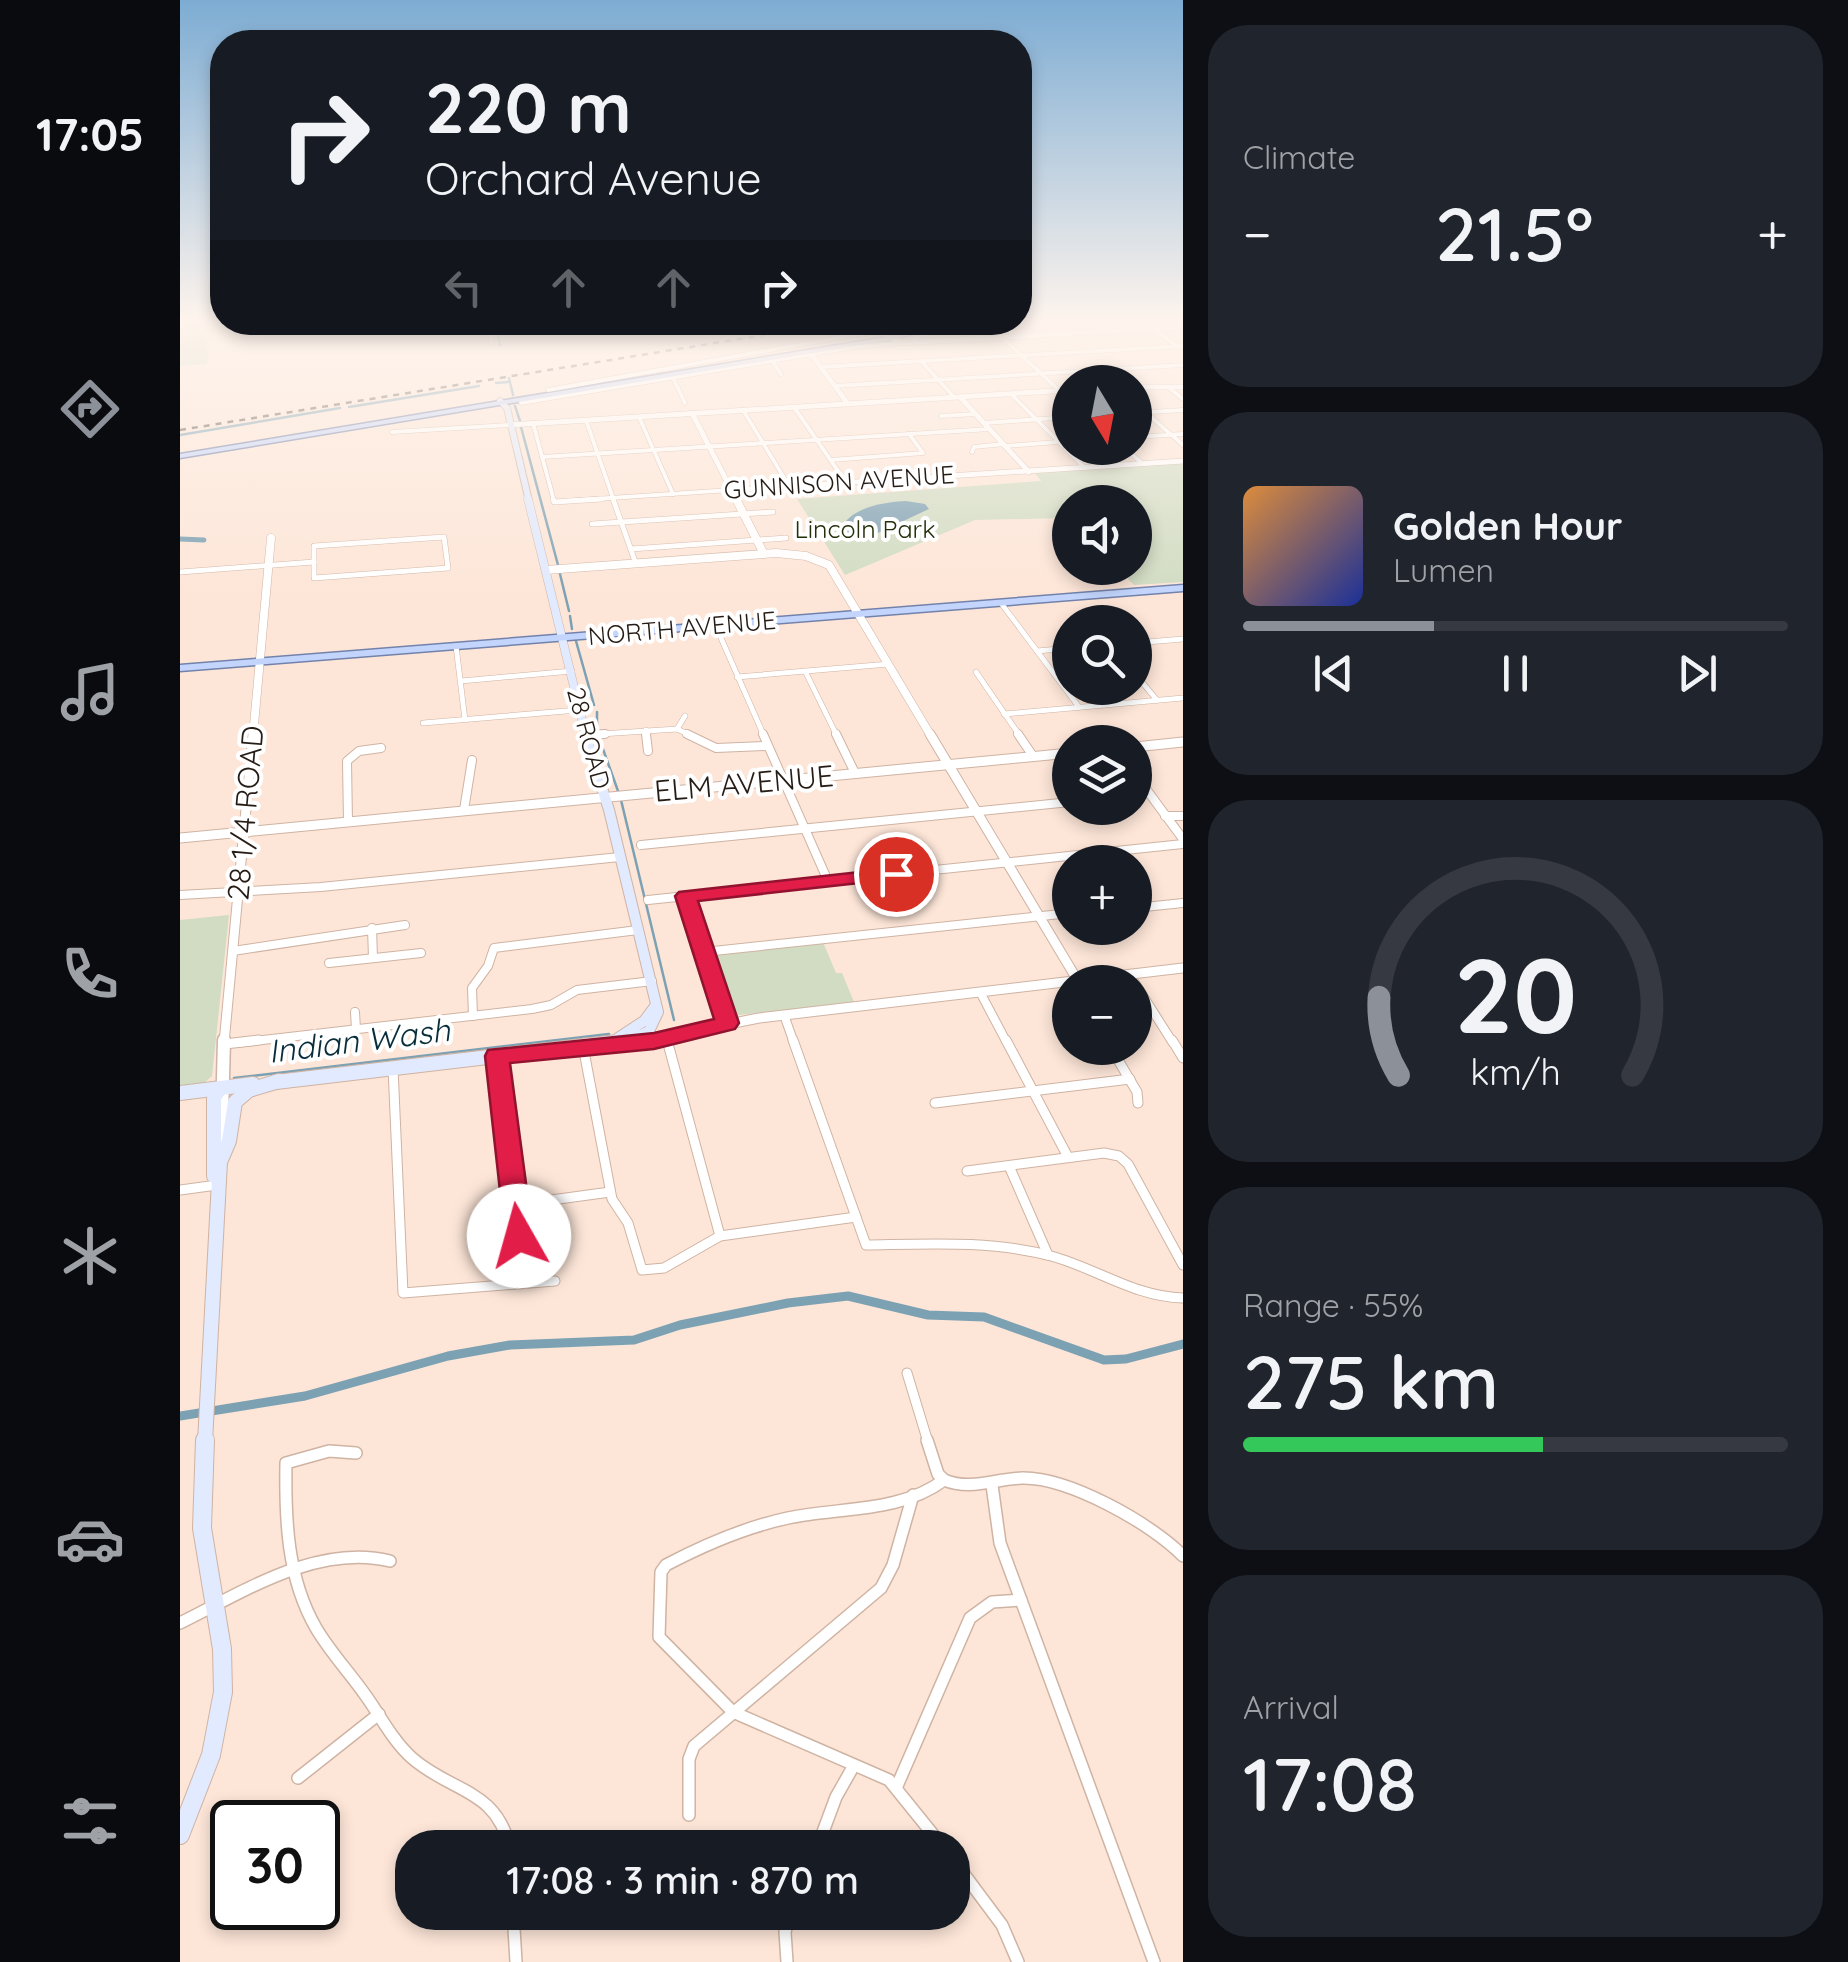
<!DOCTYPE html>
<html lang="en">
<head>
<meta charset="utf-8">
<style>
  :root { --surface:#171b24; --page:#20242c; --text:#f1f3f6; --muted:#9ea1a6; --line:#363941; --accent:#8c9099 }
  body { margin:0; font-family:Quicksand,sans-serif; background:var(--page); color:var(--text); height:100vh; display:flex; flex-direction:column; font-size:38px; white-space:nowrap }
  * { box-sizing:border-box; margin:0 }
  p { font-size:32px; color:var(--muted) }
  .icon { flex:none; width:55px; height:55px; fill:none; stroke:currentColor; stroke-width:2; stroke-linecap:round; stroke-linejoin:round }
  .map { position:relative; flex:1; overflow:hidden }
  .sheet { display:flex; flex-direction:column; gap:25px; padding:25px; background:#0d0f14; width:665px }
  .sheet>* { flex:none }
  .banner { position:absolute; left:30px; top:30px; width:822px; height:305px; border-radius:40px; box-shadow:0 5px 15px #0003; background:#171b24; color:var(--text); overflow:hidden }
  .needle { width:65px; rotate:170deg }
  .buttons { position:absolute; left:872px; top:365px; display:grid; gap:20px }
  .buttons a { display:grid; place-items:center; width:100px; height:100px; border-radius:50%; background:var(--surface); box-shadow:0 5px 15px #0003; font-size:50px }
  .speed { position:absolute; left:30px; top:1800px; display:flex; gap:20px; font-size:50px; font-weight:700; text-align:center }
  .speed>* { display:grid; place-content:center; width:130px; height:130px; border-radius:50%; background:var(--surface); box-shadow:0 5px 15px #0003; line-height:1 }
  .speed .limit { border:5px solid #111; border-radius:15px; background:#fff; color:#111 }
  .pin { position:absolute; display:grid; place-items:center; width:85px; height:85px; color:#fff; margin:-42px; border:5px solid #fff; border-radius:50%; box-shadow:0 2px 10px #0007 }
  .me { position:absolute; width:110px; margin:-55px; rotate:353deg; stroke-linejoin:round; filter:drop-shadow(0 0 8px #0008) }
  .turn { display:flex; align-items:center; gap:35px; height:210px; padding:0 50px; font-size:45px }
  .turn .icon { width:130px; height:130px; stroke-width:2.5 }
  .turn b { display:block; font-size:70px; line-height:85px }
  .lanes { display:flex; align-items:center; height:95px; padding:0 50px; background:#0003; justify-content:center; gap:50px; direction:ltr }
  .lanes .off { opacity:.35 }
  .big { font-size:75px; font-weight:600; line-height:1.1 }
  .sheet .widget { flex:1; display:flex; flex-direction:column; justify-content:center; gap:15px; min-width:0; padding:0 35px; border-radius:40px; background:var(--page) }
  .sheet .dial { align-items:center; gap:0 }
  .dial svg { height:260px; overflow:visible; fill:none; stroke:var(--line); stroke-width:7; stroke-linecap:round; text-anchor:middle }
  .dial text { fill:var(--text); stroke:none }
  .song { display:flex; align-items:center; gap:30px }
  .cover { width:120px; height:120px; border-radius:15px; background:linear-gradient(135deg,hsl(30 70% 55%),hsl(230 70% 35%)) }
  .played { height:10px; border-radius:5px; background:linear-gradient(90deg,var(--accent) 35%,var(--line) 35%) }
  .keys { display:flex; justify-content:space-around; direction:ltr }
  .heat { display:flex; justify-content:space-between; align-items:center; font-size:55px; direction:ltr }
  .charge { height:15px; border-radius:8px; background:linear-gradient(90deg,#34c759 55%,var(--line) 0) }
  .trip { position:absolute; left:215px; top:1830px; width:575px; height:100px; border-radius:40px; background:var(--surface); box-shadow:0 5px 15px #0003; font-weight:600; line-height:100px; text-align:center }
  main { display:flex; flex:1; min-height:0 }
  .tab-bar { display:flex; flex-direction:column; width:180px; justify-content:space-around; align-items:center; background:#090b0e; color:var(--muted) }
  .tab-bar .icon { width:70px; height:70px }
  .tab-bar .selected { color:var(--accent) }
  .tab-bar b { font-size:45px; color:var(--text) }
  .map>svg:first-child { display:block }
  .green { fill:#d1dcc3 }
  .water { fill:#7ca1b3 }
  .lines { fill:none; stroke-linecap:round; stroke-linejoin:round }
  .stream { stroke:#7ca1b3; stroke-width:2.5 }
  .canal-far1 { stroke:#7ca1b3; stroke-width:5 }
  .canal { stroke:#7ca1b3; stroke-width:9 }
  .minor-far4-casing { stroke:#cfb3a3; stroke-width:5 }
  .minor-far3-casing { stroke:#cfb3a3; stroke-width:6 }
  .minor-far2-casing { stroke:#cfb3a3; stroke-width:10 }
  .minor-far1-casing { stroke:#cfb3a3; stroke-width:11 }
  .minor-casing { stroke:#cfb3a3; stroke-width:14 }
  .tertiary-far3-casing { stroke:#cfb3a3; stroke-width:6 }
  .tertiary-far2-casing { stroke:#cfb3a3; stroke-width:9 }
  .tertiary-far1-casing { stroke:#cfb3a3; stroke-width:11 }
  .tertiary-casing { stroke:#cfb3a3; stroke-width:15 }
  .secondary-far4-casing { stroke:#cfb3a3; stroke-width:8 }
  .secondary-far3-casing { stroke:#cfb3a3; stroke-width:9 }
  .secondary-far2-casing { stroke:#cfb3a3; stroke-width:12 }
  .secondary-far1-casing { stroke:#cfb3a3; stroke-width:16 }
  .secondary-casing { stroke:#cfb3a3; stroke-width:20 }
  .primary-casing { stroke:#7282ab; stroke-width:3 }
  .minor-far4 { stroke:#fff; stroke-width:4 }
  .minor-far3 { stroke:#fff; stroke-width:5 }
  .minor-far2 { stroke:#fff; stroke-width:8 }
  .minor-far1 { stroke:#fff; stroke-width:9 }
  .minor { stroke:#fff; stroke-width:11 }
  .tertiary-far3 { stroke:#fff; stroke-width:5 }
  .tertiary-far2 { stroke:#fff; stroke-width:8 }
  .tertiary-far1 { stroke:#fff; stroke-width:9 }
  .tertiary { stroke:#fff; stroke-width:12 }
  .secondary-far4 { stroke:#e1eafe; stroke-width:6 }
  .secondary-far3 { stroke:#e1eafe; stroke-width:8 }
  .secondary-far2 { stroke:#e1eafe; stroke-width:10 }
  .secondary-far1 { stroke:#e1eafe; stroke-width:14 }
  .secondary { stroke:#e1eafe; stroke-width:18 }
  .primary { fill:#c3d5fd; fill-rule:evenodd }
  .rail { stroke:#63564d; stroke-width:2.5; stroke-dasharray:6 6; stroke-linecap:butt }
  .route { fill:#e11d48; stroke:#92132f; stroke-width:2.5 }
  .labels { text-anchor:middle; stroke-width:8; stroke-linejoin:round; paint-order:stroke }
  .far-street-label { font-size:25px; fill:#261c16; stroke:#fff }
  .far-park-label { font-size:25px; fill:#222f08; stroke:#fff }
  .street-label { font-size:30px; fill:#261c16; stroke:#fff }
  .water-label { font-size:32px; font-style:italic; fill:#0a2d3b; stroke:#fff }
</style>
</head>
<body>
<main>
<nav class="tab-bar">
<b>17:05</b>
<svg class="icon selected" aria-label="directions" viewBox="0 0 24 24"><path d="M12 3l9 9-9 9-9-9zM9 14v-3h6M13 9l2 2-2 2"/></svg>
<svg class="icon" aria-label="music" viewBox="0 0 24 24"><path d="M9 18V5l10-2v13"/><circle cx="6" cy="18" r="3"/><circle cx="16" cy="16" r="3"/></svg>
<svg class="icon" aria-label="phone" viewBox="0 0 24 24"><path d="M5 4h4l2 5-3 2q2 4 5 5l2-3 5 2v4C11 20 4 13 5 4z"/></svg>
<svg class="icon" aria-label="climate" viewBox="0 0 24 24"><path d="M12 3v18M4 7l16 10M4 17L20 7"/></svg>
<svg class="icon" aria-label="car" viewBox="0 0 24 24"><path d="M5 17H2v-5l4-1 3-4h7l3 4 3 1v5h-3M9 17h6M6 11h13"/><circle cx="7" cy="17" r="2"/><circle cx="17" cy="17" r="2"/></svg>
<svg class="icon" aria-label="filters" viewBox="0 0 24 24"><path d="M4 7h16M4 17h16"/><circle cx="9" cy="7" r="2"/><circle cx="15" cy="17" r="2"/></svg>
</nav>
<div class="map">
<svg width="1003" height="1962" viewBox="0 0 1003 1962">
  <rect width="100%" height="100%" fill="#fde6d8"/>
  <g class="green">
    <polygon points="0,320 37,320 32,341 27,341 26,349 30,349 27,364 0,366"/>
    <polygon points="1003,463 1003,582 954,585 937,568 955,568 955,502 890,502 890,518 795,520 665,575 617,499 861,481 855,473"/>
    <polygon points="49,915 32,1076 24,1083 0,1086 0,920"/>
    <polygon points="643,942 656,973 662,973 674,1002 550,1016 530,954"/>
  </g>
  <path class="water" d="M726 501 745 504 749 509 687 538 660 531C668 508 703 502 726 501Z"/>
  <g class="lines">
    <g class="stream">
      <polyline points="315,322 320,345"/>
      <polyline points="329,378 333,395"/>
      <polyline points="316,383 328,382"/>
      <polyline points="335,406 340,421"/>
      <polyline points="169,407 299,386"/>
      <polyline points="341,427 378,565"/>
      <polyline points="0,435 160,408"/>
      <polyline points="380,574 389,611"/>
      <polyline points="390,616 392,629"/>
      <polyline points="396,641 414,705"/>
      <polyline points="417,712 417,729"/>
      <polyline points="419,738 438,791"/>
      <polyline points="441,800 494,1020"/>
      <polyline points="54,1078 429,1034"/>
    </g>
    <polyline class="canal-far1" points="0,539 24,540"/>
    <polyline class="canal" points="0,1416 125,1396 268,1356 330,1345 454,1340 500,1325 608,1303 668,1296 748,1315 804,1317 924,1360 946,1359 1003,1344"/>
    <g class="minor-far4-casing">
      <g id="minor-far4">
        <polyline points="961,320 998,347"/>
        <polyline points="307,322 312,343"/>
        <polyline points="813,329 880,391"/>
        <polyline points="732,342 740,335 780,322"/>
        <polyline points="592,361 601,374"/>
        <polyline points="741,361 774,397"/>
        <polyline points="640,367 1003,346"/>
        <polyline points="493,378 505,403"/>
        <polyline points="654,386 1003,365"/>
        <polyline points="988,387 1003,399"/>
        <polyline points="368,390 746,322"/>
        <polyline points="831,394 905,468"/>
        <polyline points="341,403 674,347 722,343"/>
        <polyline points="955,403 1003,445"/>
        <polyline points="614,407 667,484"/>
        <polyline points="563,410 609,486"/>
        <polyline points="955,413 1003,410"/>
        <polyline points="761,416 796,414"/>
        <polyline points="459,417 493,494"/>
        <polyline points="406,420 434,501"/>
        <polyline points="353,423 374,501"/>
        <polyline points="804,423 890,417"/>
        <polyline points="212,432 329,425"/>
        <polyline points="955,437 1003,434"/>
        <polyline points="826,446 890,441"/>
        <polyline points="945,448 963,464"/>
        <polyline points="792,452 794,447 824,444"/>
        <polyline points="362,457 810,429"/>
        <polyline points="651,460 743,453 729,434"/>
        <polyline points="385,501 551,490"/>
      </g>
    </g>
    <g class="minor-far3-casing">
      <g id="minor-far3">
        <polyline points="373,499 374,502 422,499"/>
        <polyline points="433,499 456,564"/>
        <polyline points="412,524 593,512"/>
        <polygon points="264,537 268,568 134,578 134,546"/>
        <polyline points="451,549 606,538"/>
        <polyline points="0,572 134,562"/>
        <polyline points="821,603 899,707"/>
        <polyline points="534,622 584,736"/>
        <polyline points="955,643 1003,639"/>
        <polyline points="276,646 285,720"/>
        <polyline points="857,651 890,648"/>
        <polyline points="625,671 657,736"/>
        <polyline points="796,672 840,736"/>
        <polyline points="955,674 977,700"/>
        <polyline points="557,677 709,664"/>
        <polyline points="281,681 392,671"/>
        <polyline points="824,714 1003,698"/>
        <polyline points="243,723 398,710"/>
        <polyline points="497,729 505,716"/>
        <polyline points="466,730 467,736"/>
        <polyline points="405,735 497,729 512,736"/>
      </g>
    </g>
    <g class="minor-far2-casing">
      <g id="minor-far2">
        <polyline points="466,734 468,751"/>
        <polyline points="507,734 536,748 586,746"/>
        <polyline points="583,734 648,881"/>
        <polyline points="656,734 675,773"/>
        <polyline points="838,734 853,756"/>
        <polyline points="405,735 425,734"/>
        <polyline points="955,774 1003,839"/>
        <polyline points="284,810 292,760"/>
        <polyline points="985,816 1003,816"/>
        <polyline points="168,822 167,761 179,751 201,748"/>
        <polyline points="461,845 890,802"/>
        <polyline points="0,895 141,887 440,857"/>
        <polyline points="506,896 547,1023"/>
        <polyline points="468,900 1003,844"/>
        <polyline points="955,908 1003,903"/>
        <polyline points="192,928 193,958"/>
        <polyline points="53,951 225,925"/>
        <polyline points="524,952 890,913"/>
        <polyline points="149,963 241,953"/>
        <polyline points="955,983 993,1043"/>
        <polyline points="800,992 827,1043"/>
        <polyline points="175,1012 176,1029"/>
        <polyline points="604,1015 614,1043"/>
        <polyline points="293,1016 292,988 308,966 314,948 458,930"/>
        <polyline points="486,1038 487,1043"/>
        <polyline points="57,1043 352,1009 371,1005 397,990 472,981"/>
      </g>
    </g>
    <g class="minor-far1-casing">
      <g id="minor-far1">
        <polyline points="487,1040 540,1236"/>
        <path d="M613 1040 686 1245C747 1244 811 1240 871 1256 916 1268 955 1297 1003 1298"/>
        <polyline points="826,1040 888,1157"/>
        <polyline points="992,1040 1003,1058"/>
        <polyline points="45,1044 79,1040"/>
        <polyline points="403,1046 432,1199 448,1223 462,1270 484,1268 540,1236 676,1217"/>
        <polyline points="931,1048 957,1092 958,1103"/>
        <polyline points="317,1056 344,1282"/>
        <polyline points="213,1068 223,1293 375,1281"/>
        <polyline points="755,1103 950,1079"/>
        <polyline points="829,1166 868,1255"/>
        <polyline points="787,1171 924,1153 939,1156 948,1164 1003,1265"/>
        <polyline points="0,1190 37,1185"/>
        <polyline points="335,1205 430,1192"/>
        <polyline points="727,1373 748,1442"/>
      </g>
    </g>
    <g class="minor-casing">
      <g id="minor">
        <polyline points="747,1440 758,1474 764,1480"/>
        <path d="M176 1453 149 1451 106 1463C105 1519 107 1578 136 1628 150 1652 170 1673 186 1696 201 1717 213 1741 232 1758 272 1793 316 1788 330 1848"/>
        <polyline points="812,1485 820,1543 974,1962"/>
        <path d="M0 1623C63 1592 138 1543 210 1561"/>
        <polyline points="118,1778 199,1714"/>
        <polyline points="717,1786 790,1618 812,1602 841,1600"/>
        <polyline points="509,1815 509,1759 514,1746 701,1588 713,1565 733,1495"/>
        <polyline points="637,1848 656,1797 673,1767"/>
        <path d="M764 1848 709 1780 553 1712 479 1637 481 1572 486 1565C524 1545 566 1527 608 1518 660 1507 720 1513 764 1480 791 1491 814 1479 842 1478 888 1477 971 1523 1003 1556"/>
        <polyline points="772,1858 822,1925 838,1962"/>
        <polyline points="333,1912 336,1962"/>
        <polyline points="607,1962 605,1932 610,1912"/>
      </g>
    </g>
    <g class="tertiary-far3-casing">
      <g id="tertiary-far3">
        <polyline points="707,336 722,343 1003,327"/>
        <polyline points="631,354 668,404"/>
        <polyline points="955,387 1003,387"/>
        <polyline points="780,397 849,472"/>
        <polyline points="512,413 557,501"/>
        <polyline points="329,425 890,390"/>
        <polyline points="551,490 1003,461"/>
      </g>
    </g>
    <g class="tertiary-far2-casing">
      <g id="tertiary-far2">
        <polyline points="556,499 584,554"/>
        <polyline points="366,570 596,553 626,556 649,565 751,736"/>
        <polyline points="73,736 91,538"/>
      </g>
    </g>
    <g class="tertiary-far1-casing">
      <g id="tertiary-far1">
        <polyline points="750,734 898,981"/>
        <polyline points="955,747 1003,742"/>
        <polyline points="0,838 890,753"/>
        <polyline points="44,1043 73,734"/>
        <polyline points="453,1043 579,1018 1003,968"/>
      </g>
    </g>
    <g class="tertiary-casing">
      <g id="tertiary">
        <polyline points="446,1044 466,1040"/>
        <polyline points="41,1153 44,1040"/>
      </g>
    </g>
    <g class="secondary-far4-casing">
      <polyline id="secondary-far4" points="320,401 327,408 349,501"/>
    </g>
    <g class="secondary-far3-casing">
      <polyline id="secondary-far3" points="348,499 406,736"/>
    </g>
    <g class="secondary-far2-casing">
      <g id="secondary-far2">
        <polyline points="405,734 429,810 478,1012 469,1031 443,1043"/>
        <polyline points="438,1038 464,1021 476,1005"/>
      </g>
    </g>
    <g class="secondary-far1-casing">
      <g id="secondary-far1">
        <polyline points="403,1046 453,1040"/>
        <polyline points="96,1082 410,1045"/>
        <polyline points="0,1093 73,1084"/>
        <polyline points="34,1176 34,1098 40,1088"/>
        <polyline points="25,1442 40,1162 49,1141 55,1102 69,1090 99,1081"/>
      </g>
    </g>
    <g class="secondary-casing">
      <polyline id="secondary" points="0,1835 31,1755 43,1692 42,1649 22,1528 25,1440"/>
    </g>
    <g class="primary-casing">
      <g id="primary">
        <polygon points="762,322 774,322 712,340 0,458 0,454 712,336"/>
        <polygon points="1003,585 1003,591 0,671 0,665"/>
      </g>
    </g>
    <use href="#minor-far4" class="minor-far4"/>
    <use href="#minor-far3" class="minor-far3"/>
    <use href="#minor-far2" class="minor-far2"/>
    <use href="#minor-far1" class="minor-far1"/>
    <use href="#minor" class="minor"/>
    <use href="#tertiary-far3" class="tertiary-far3"/>
    <use href="#tertiary-far2" class="tertiary-far2"/>
    <use href="#tertiary-far1" class="tertiary-far1"/>
    <use href="#tertiary" class="tertiary"/>
    <use href="#secondary-far4" class="secondary-far4"/>
    <use href="#secondary-far3" class="secondary-far3"/>
    <use href="#secondary-far2" class="secondary-far2"/>
    <use href="#secondary-far1" class="secondary-far1"/>
    <use href="#secondary" class="secondary"/>
    <use href="#primary" class="primary"/>
    <polyline class="rail" points="0,430 664,322"/>
  </g>
  <linearGradient id="sky" x2="0" y2="1"><stop stop-color="#7dacd3"/><stop offset="0.54" stop-color="#fef4ed"/><stop offset="1" stop-color="#fef4ed" stop-opacity="0"/></linearGradient>
  <rect width="1003" height="594" fill="url(#sky)"/>
  <polygon class="route" points="716,868 727,874 724,878 518,901 559,1023 555,1029 474,1049 330,1063 353,1236 349,1243 339,1246 329,1243 325,1236 305,1056 308,1050 474,1033 534,1019 495,896 499,892"/>
  <g class="labels">
    <g class="far-street-label">
      <text transform="translate(659 482) rotate(-4)" y="9">GUNNISON AVENUE</text>
      <text transform="translate(502 628) rotate(-5)" y="9">NORTH AVENUE</text>
      <text transform="translate(409 738) rotate(75)" y="9">28 ROAD</text>
    </g>
    <g class="far-park-label">
      <text x="685" y="538">Lincoln Park</text>
    </g>
    <g class="street-label">
      <text transform="translate(564 784) rotate(-5)" y="10">ELM AVENUE</text>
      <text transform="translate(66 813) rotate(-85)" y="10">28 1/4 ROAD</text>
    </g>
    <g class="water-label">
      <text transform="translate(179 1041) rotate(-7)" y="11">Indian Wash</text>
    </g>
  </g>
</svg>
<div class="buttons">
<a><svg class="needle" viewBox="-14 -14 28 28"><path d="M0-13l5 13h-10z" fill="#e53935"/><path d="M0 13l5-13h-10z" fill="#9ea1a6"/></svg></a>
<a><svg class="icon" aria-label="sound" viewBox="0 0 24 24"><path d="M4 9h4l5-4v14l-5-4H4zM17 9q2 3 0 6"/></svg></a>
<a><svg class="icon" aria-label="search" viewBox="0 0 24 24"><circle cx="10" cy="10" r="6"/><path d="M15 15l6 6"/></svg></a>
<a><svg class="icon" aria-label="layers" viewBox="0 0 24 24"><path d="M12 4l9 5-9 5-9-5zM3 14l9 5 9-5"/></svg></a>
<a>+</a>
<a>−</a>
</div>
<div class="speed"><div class="limit">30</div></div>
<div class="pin" style="left:716px;top:874px;background:#d93025"><svg class="icon" aria-label="arrive" viewBox="0 0 24 24"><path d="M6 21V4h12l-3 4 3 4H6"/></svg></div>
<svg class="me" style="left:339px;top:1236px" viewBox="-20 -20 40 40"><circle r="19" fill="#fff"/><path d="M0-13L10 11 0 6-10 11z" fill="#e11d48"/></svg>
<div class="trip">17:08 · 3 min · 870 m</div>
<div class="banner">
<div class="turn"><svg class="icon" aria-label="right" viewBox="0 0 24 24"><path d="M7 20v-9h11M14 6l5 5-5 5"/></svg><div><b>220 m</b>Orchard Avenue</div></div>
<div class="lanes"><svg class="icon off" aria-label="left" viewBox="0 0 24 24"><path d="M17 20v-9H6M10 6l-5 5 5 5"/></svg><svg class="icon off" aria-label="ahead" viewBox="0 0 24 24"><path d="M12 20V5M6 11l6-6 6 6"/></svg><svg class="icon off" aria-label="ahead" viewBox="0 0 24 24"><path d="M12 20V5M6 11l6-6 6 6"/></svg><svg class="icon" aria-label="right" viewBox="0 0 24 24"><path d="M7 20v-9h11M14 6l5 5-5 5"/></svg></div>
</div>
</div>
<section class="sheet">
<div class="widget"><p>Climate</p>
<div class="heat"><a>−</a><b class="big">21.5°</b><a>+</a></div>
</div>
<div class="widget">
<div class="song"><i class="cover"></i><div><b>Golden Hour</b><p>Lumen</p></div></div>
<div class="played"></div>
<div class="keys"><svg class="icon" aria-label="previous" viewBox="0 0 24 24"><path d="M18 5L8 12l10 7zM5 5v14"/></svg><svg class="icon" aria-label="pause" viewBox="0 0 24 24"><path d="M8 5v14M16 5v14"/></svg><svg class="icon" aria-label="next" viewBox="0 0 24 24"><path d="M6 5l10 7-10 7zM19 5v14"/></svg></div>
</div>
<div class="widget dial"><svg viewBox="0 0 100 80">
<path d="M14 69A42 42 0 1 1 86 69"/>
<path d="M14 69A42 42 0 0 1 8 45" stroke="#8c9099"/>
<text x="50" y="56" font-size="32" font-weight="700">20</text>
<text x="50" y="72" font-size="11">km/h</text>
</svg></div>
<div class="widget"><p>Range · 55%</p><b class="big">275 km</b><div class="charge"></div></div>
<div class="widget"><p>Arrival</p><b class="big">17:08</b></div>
</section>
</main>
</body>
</html>
